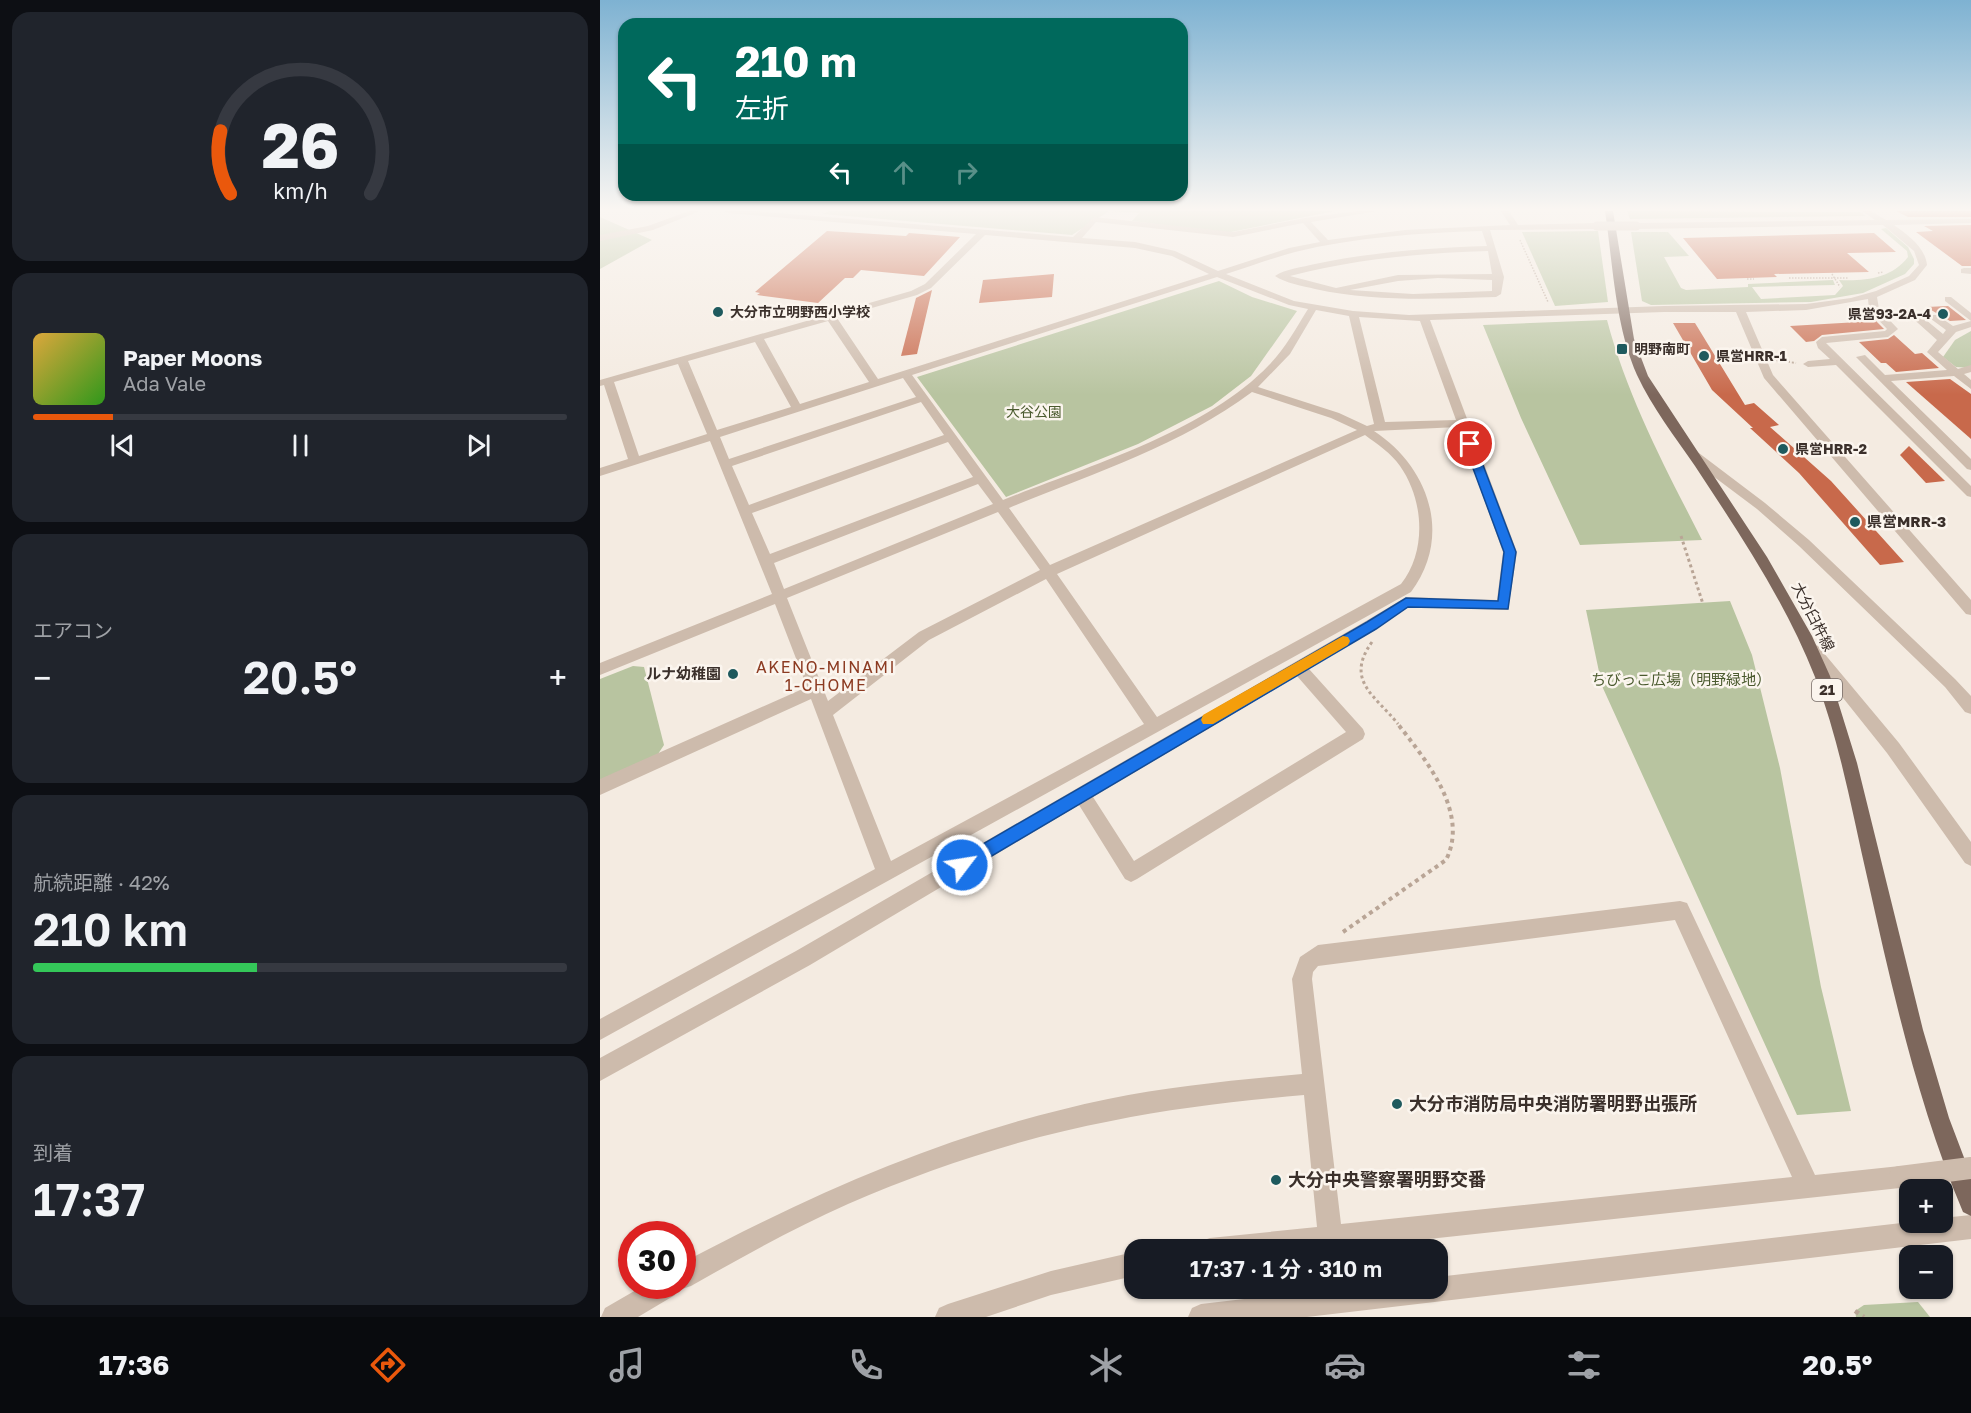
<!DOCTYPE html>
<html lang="ja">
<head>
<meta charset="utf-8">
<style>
  :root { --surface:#171b24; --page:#20242c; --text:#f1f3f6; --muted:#9ea1a6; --line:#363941; --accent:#ea580c }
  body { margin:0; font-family:"Golos Text","Noto Sans JP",sans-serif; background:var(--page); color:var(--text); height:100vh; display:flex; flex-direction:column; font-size:22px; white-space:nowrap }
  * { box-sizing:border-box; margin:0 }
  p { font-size:20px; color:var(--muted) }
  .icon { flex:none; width:33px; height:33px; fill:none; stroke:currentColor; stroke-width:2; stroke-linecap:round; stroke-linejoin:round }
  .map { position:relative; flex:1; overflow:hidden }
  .side { display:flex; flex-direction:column; gap:12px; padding:12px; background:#0d0f14; width:600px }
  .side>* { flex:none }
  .top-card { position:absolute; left:18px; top:18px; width:570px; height:183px; border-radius:18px; box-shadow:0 2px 4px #0004; background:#00695c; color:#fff; overflow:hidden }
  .tools { position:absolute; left:1299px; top:1179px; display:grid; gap:12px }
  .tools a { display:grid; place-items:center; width:54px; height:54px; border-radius:12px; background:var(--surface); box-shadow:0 2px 4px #0004; font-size:30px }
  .speed { position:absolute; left:18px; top:1221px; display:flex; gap:12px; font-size:30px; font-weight:700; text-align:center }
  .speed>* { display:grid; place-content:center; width:78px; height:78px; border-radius:50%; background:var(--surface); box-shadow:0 2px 4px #0004; line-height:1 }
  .speed .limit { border:9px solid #d22; background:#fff; color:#111 }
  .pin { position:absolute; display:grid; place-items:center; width:51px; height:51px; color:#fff; margin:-26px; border:3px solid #fff; border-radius:50%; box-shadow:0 2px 6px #0007 }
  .me { position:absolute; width:66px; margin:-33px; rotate:59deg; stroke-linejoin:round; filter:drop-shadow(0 0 4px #0008) }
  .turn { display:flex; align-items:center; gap:21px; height:126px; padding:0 18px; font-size:27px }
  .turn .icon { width:78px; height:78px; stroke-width:2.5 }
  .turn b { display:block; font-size:42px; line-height:51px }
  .lanes { display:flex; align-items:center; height:57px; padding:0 18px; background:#0003; justify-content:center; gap:30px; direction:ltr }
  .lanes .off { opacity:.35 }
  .big { font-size:45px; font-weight:600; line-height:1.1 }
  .side .card { flex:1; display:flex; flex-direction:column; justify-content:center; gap:9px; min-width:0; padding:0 21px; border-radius:18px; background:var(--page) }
  .side .dial { align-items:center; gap:0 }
  .dial svg { height:156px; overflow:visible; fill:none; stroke:var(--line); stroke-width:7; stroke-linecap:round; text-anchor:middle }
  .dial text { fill:var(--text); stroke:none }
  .song { display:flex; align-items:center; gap:18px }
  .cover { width:72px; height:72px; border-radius:9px; background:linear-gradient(135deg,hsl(40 70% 55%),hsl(110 70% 35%)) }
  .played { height:6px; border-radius:3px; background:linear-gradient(90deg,var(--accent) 15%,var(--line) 15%) }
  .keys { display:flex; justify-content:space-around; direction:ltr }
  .heat { display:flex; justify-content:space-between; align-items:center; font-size:33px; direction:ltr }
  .charge { height:9px; border-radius:4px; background:linear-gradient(90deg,#34c759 42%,var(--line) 0) }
  .trip { position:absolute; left:524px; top:1239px; width:324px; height:60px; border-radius:18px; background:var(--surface); box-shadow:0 2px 4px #0004; font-weight:600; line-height:60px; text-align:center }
  .tab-bar { display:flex; height:96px; justify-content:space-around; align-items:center; background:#090b0e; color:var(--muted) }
  .tab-bar .icon { width:42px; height:42px }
  .tab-bar .current { color:var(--accent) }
  .tab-bar b { font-size:27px; color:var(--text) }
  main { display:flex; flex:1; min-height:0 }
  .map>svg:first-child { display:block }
  .green { fill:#b8c4a0 }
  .building { fill:#c8694b }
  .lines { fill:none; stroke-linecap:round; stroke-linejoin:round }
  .path-far4 { stroke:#b9a596; stroke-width:1.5; stroke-dasharray:1.5 1.5; stroke-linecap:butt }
  .path-far3 { stroke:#b9a596; stroke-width:2; stroke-dasharray:2 2; stroke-linecap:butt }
  .path-far2 { stroke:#b9a596; stroke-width:3; stroke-dasharray:3 3; stroke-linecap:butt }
  .path-far1 { stroke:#b9a596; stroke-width:4; stroke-dasharray:4 4; stroke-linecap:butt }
  .path { stroke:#b9a596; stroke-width:4.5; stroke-dasharray:4.5 4.5; stroke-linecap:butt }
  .minor { fill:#cdbbac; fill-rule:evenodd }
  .major { fill:#7d675c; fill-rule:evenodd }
  .minor-bridge-far1 { stroke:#cdbbac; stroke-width:9 }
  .minor-bridge { stroke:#cdbbac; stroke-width:22 }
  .route { fill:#1a73e8; stroke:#114b97; stroke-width:1.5 }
  .slow { fill:#f59e0b }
  .poi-dot { fill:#1f5a5e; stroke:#fbf5ee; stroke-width:2 }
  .labels { text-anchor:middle; stroke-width:5; stroke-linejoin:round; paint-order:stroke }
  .far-poi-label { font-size:14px; font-weight:bold; fill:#3b302b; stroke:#fbf5ee; text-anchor:start }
  .far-park-label { font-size:14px; fill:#4a5a2e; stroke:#fbf5ee }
  .shield { fill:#fbf5ee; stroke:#756b66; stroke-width:1.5 }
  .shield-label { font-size:14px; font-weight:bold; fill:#3b302b }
  .poi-label { font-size:15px; font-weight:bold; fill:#3b302b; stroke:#fbf5ee; text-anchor:start }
  .street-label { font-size:15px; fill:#3b302b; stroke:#fbf5ee }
  .park-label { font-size:15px; fill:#4a5a2e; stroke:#fbf5ee }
  .neighbourhood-label { font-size:16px; letter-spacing:1.5px; fill:#8c3b22; stroke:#fbf5ee }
  .near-poi-label { font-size:18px; font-weight:bold; fill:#3b302b; stroke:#fbf5ee; text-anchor:start }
</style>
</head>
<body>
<main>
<section class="side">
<div class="card dial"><svg viewBox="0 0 100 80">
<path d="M14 69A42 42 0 1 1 86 69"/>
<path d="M14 69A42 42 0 0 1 9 37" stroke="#ea580c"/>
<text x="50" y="56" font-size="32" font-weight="700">26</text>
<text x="50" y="72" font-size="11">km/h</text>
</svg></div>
<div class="card">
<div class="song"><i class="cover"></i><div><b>Paper Moons</b><p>Ada Vale</p></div></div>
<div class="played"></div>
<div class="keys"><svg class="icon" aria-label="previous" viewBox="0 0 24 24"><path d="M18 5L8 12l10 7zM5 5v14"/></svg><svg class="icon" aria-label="pause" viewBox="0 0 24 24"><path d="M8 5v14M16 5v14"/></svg><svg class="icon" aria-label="next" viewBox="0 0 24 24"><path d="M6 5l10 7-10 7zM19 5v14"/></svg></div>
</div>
<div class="card"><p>エアコン</p>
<div class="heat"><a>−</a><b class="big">20.5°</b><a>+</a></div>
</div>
<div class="card"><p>航続距離 · 42%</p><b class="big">210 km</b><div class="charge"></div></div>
<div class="card"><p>到着</p><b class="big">17:37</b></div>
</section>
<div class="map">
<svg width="1371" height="1317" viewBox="0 0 1371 1317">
  <rect width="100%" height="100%" fill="#f4ebe1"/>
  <g class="green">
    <polygon points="229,211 735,211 626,233 532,221 539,213 509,211 472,235 223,214"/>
    <polygon points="1027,211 1260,212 1266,216 1030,219"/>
    <polygon points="0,216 0,217 52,240 0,269"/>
    <path d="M1286 228 1308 247 1314 259V264L1305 274 1263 293 1211 302 1051 305 1042 301 1031 232H1068L1089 256 1064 257 1081 288 1086 290 1148 287V284L1233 280 1235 285 1152 287 1161 299 1235 295 1243 286 1239 280C1265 281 1291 279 1308 257L1307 251 1281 229Z"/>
    <polygon points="998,231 1008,302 955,306 922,232"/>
    <polygon points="619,281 652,297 697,311 651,376 612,406 538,444 406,497 317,377"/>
    <path d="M1007 320C1028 399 1066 469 1102 540L980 545 921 418 883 325Z"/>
    <polygon points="1371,331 1371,368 1356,367 1343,357 1355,340"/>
    <polygon points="1130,601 1152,655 1180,768 1221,987 1251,1111 1197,1115 1002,686 986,610"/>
    <polygon points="33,666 44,667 64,745 58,754 0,780 0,679"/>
    <polygon points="1318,1302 1330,1317 1256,1317 1255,1311 1264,1305"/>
  </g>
  <g class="building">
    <polygon points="1296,211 1371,211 1371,217 1308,217"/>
    <polygon points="1371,225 1371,266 1362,266 1316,232 1333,231 1324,226"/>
    <polygon points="227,231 306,236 309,233 360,237 324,276 261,270 253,278 245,278 218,303 157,295 160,293 155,292"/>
    <polygon points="1274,233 1296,252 1247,253 1269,272 1174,274 1177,277 1117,279 1083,238"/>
    <polygon points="454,274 452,297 379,303 383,280"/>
    <polygon points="332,290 317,354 301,356 316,298"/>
    <polygon points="1348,306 1366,320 1350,321 1326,307"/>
    <polygon points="1276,321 1284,329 1222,335 1214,341 1206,342 1190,326"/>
    <polygon points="1073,323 1095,323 1145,405 1154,403 1179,425 1170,427 1231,481 1304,562 1280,565 1199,473 1150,428 1153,428 1112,390"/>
    <polygon points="1294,335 1315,354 1322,353 1339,368 1296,372 1286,363 1281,363 1259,342 1288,339"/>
    <polygon points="1350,379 1371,394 1371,439 1306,382"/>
    <polygon points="1309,446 1345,481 1326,483 1300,455"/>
  </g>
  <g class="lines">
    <g class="path-far4">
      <polyline points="920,240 948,302"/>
      <polyline points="1278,273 1283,272"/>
      <polyline points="1232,274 1240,287"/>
      <polyline points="1189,278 1249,278"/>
      <polyline points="1147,279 1154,279"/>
    </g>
    <polyline class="path-far3" points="1176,360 1196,363"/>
    <g class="path-far2">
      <polyline points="1081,536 1103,604"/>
      <path d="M772 642C744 681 776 696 798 724"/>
    </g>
    <path class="path-far1" d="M743 932 846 860C870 812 825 759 797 723"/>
    <polyline class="path" points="1255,1311 1264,1317"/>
    <g class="minor">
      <polygon points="89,211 100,211 53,230 0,241 0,235 48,226"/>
      <path d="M124 211H154L473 237 494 217 633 232 705 218 757 211H778L711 222 728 240 805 230 910 225 901 211H909L918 225 997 223 1001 226 997 229 890 230 904 277 901 294 896 297C835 299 775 302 715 289 703 286 685 283 675 276 685 269 703 267 715 264 772 252 829 248 887 246L882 231C819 233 756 237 695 252 672 258 649 267 626 274L694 301 753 311 809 315 1064 306 1206 304 1251 298 1276 291 1309 276 1319 265 1314 251 1283 225 1036 229 1032 226 1036 223 1275 220 1262 211H1271L1286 220 1371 219V223L1294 225C1308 235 1325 247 1327 265L1315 280 1277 297 1279 309 1298 329 1288 337 1226 343 1371 486V497L1367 496 1236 365 1208 367 1203 364 1208 361 1230 359 1218 348 1216 342 1222 337 1285 331 1287 329 1269 310 1268 299 1206 310 1146 312 1173 375 1371 600V615L1366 614 1164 378 1136 312H1064L830 320 917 552 908 610 809 607 709 669 763 729 765 734 763 739 537 879 531 882 525 879 479 805 210 965 0 1081V1058L196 951 766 621 806 597 897 600 903 552 858 427 774 431C829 467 853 536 811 592L0 1040V1019L275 869 211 699 0 795V779L207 687 175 604 0 675V663L172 594 110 441 0 476V468L28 459 4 385 0 386V380L311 291 325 284 376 234 128 213ZM496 222 633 237 703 223 720 242 689 248 618 271 575 251 535 242 482 238ZM385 235 535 248 572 256 609 274 278 379 237 318 317 295 331 288ZM888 251 892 274 798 275 736 288 690 276C755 259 821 253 888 251ZM617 277 689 305 708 309C696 328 685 349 669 365 605 432 488 466 403 500L312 375ZM838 278 892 280V291L813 294 750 290 798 281ZM716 310 749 316 774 424 767 426 739 413 658 387 690 354ZM759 317 820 321 856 420 785 422ZM228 321 269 382 200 404 164 339ZM155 342 191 407 117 430 88 361ZM78 364 107 434 39 456 14 382ZM303 378 316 397 129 459 120 437ZM652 392 731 418 757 430 450 565 409 508C491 474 580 446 652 392ZM321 402 344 435 149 505 132 466ZM765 435C777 444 791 453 800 466 824 500 827 551 801 584L557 717 457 574ZM348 442 373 477 170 554 152 513ZM378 484 393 504 184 589 174 563ZM398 512 440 570 319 632 228 701 187 598ZM446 579 544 724 291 861 233 715 329 640ZM697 676 746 732 534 861 493 797Z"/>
      <polygon points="1364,268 1371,268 1371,274 1361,273 1361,269"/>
      <polygon points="1345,297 1351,297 1371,313 1371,321 1345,301"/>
      <polygon points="1309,311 1315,311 1343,334 1346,330 1331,319 1331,315 1337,315 1353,326 1371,321 1371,327 1356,332 1338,352 1358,369 1371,365 1371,372 1364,374 1371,380 1371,389 1354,376 1291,381 1371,459 1371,470 1367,469 1256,357 1265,355 1285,375 1347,370 1327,352 1337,340 1309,315"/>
      <polygon points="1091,447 1165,503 1209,540 1355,679 1371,696 1371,714 1365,712 1345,687 1199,546 1157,509 1097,464 1085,451"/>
      <polygon points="1213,644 1218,646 1299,743 1371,842 1371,866 1365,863 1287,753 1208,654 1206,650 1208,646"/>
      <path d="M1080 901 1087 903 1215 1175 1300 1166 1308 1169 1311 1177 1308 1185 1300 1188 727 1250H598L601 1241 610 1238 717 1227 704 1095C639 1101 574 1108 511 1121 421 1138 331 1168 248 1204 194 1228 142 1257 91 1286L82 1289 78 1287 75 1295 38 1317H1L5 1308 43 1286H82V1263C220 1190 354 1131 508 1099 572 1086 637 1080 702 1074L692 979 700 957 718 945ZM1075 920 1192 1177 741 1224 712 979 713 972 718 966Z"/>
      <polygon points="1371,1215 1371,1239 707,1317 588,1317 592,1308 601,1304 739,1288 837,1288 837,1277 1310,1222 1342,1222 1342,1218"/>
      <polygon points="534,1252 534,1276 451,1295 386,1317 335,1317 339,1308 348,1304 451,1271"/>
    </g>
    <path class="major" d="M1005 211H1013L1034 339 1048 376 1167 557 1212 636 1230 676 1257 763 1323 1030 1349 1118 1371 1176V1216L1363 1212C1318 1105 1293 993 1268 881 1252 812 1240 742 1215 677 1185 601 1139 533 1095 466 1075 437 1052 407 1037 375 1015 325 1013 265 1005 211Z"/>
    <polyline class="minor-bridge-far1" points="997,226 1036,226"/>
    <polyline class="minor-bridge" points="1300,1177 1371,1168"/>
  </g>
  <linearGradient id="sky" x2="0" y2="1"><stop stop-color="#7eb2d2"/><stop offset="0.53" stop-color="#faf6f2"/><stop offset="1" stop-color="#faf6f2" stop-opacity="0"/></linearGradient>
  <rect width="1371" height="395" fill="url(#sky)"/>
  <polygon class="route" points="870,441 875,444 916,552 908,609 808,607 776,629 368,870 362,873 357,870 354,865 357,859 767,622 806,598 898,601 904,552 864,444"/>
  <polygon class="slow" points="743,636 748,637 750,641 748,645 613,724 603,724 601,720 603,715"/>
  <g class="poi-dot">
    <circle cx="118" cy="312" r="6"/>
    <circle cx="1343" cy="314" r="6"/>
    <rect x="1016" y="343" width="12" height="12" rx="3"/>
    <circle cx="1104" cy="356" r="6"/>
    <circle cx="1183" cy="449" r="6"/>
    <circle cx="1255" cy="522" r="6"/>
    <circle cx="133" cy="674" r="6"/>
    <circle cx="797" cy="1104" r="6"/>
    <circle cx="676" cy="1180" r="6"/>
  </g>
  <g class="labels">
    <g class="far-poi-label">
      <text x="130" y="317">大分市立明野西小学校</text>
      <text x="1331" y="319" text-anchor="end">県営93-2A-4</text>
      <text x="1034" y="354">明野南町</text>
      <text x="1116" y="361">県営HRR-1</text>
      <text x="1195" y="454">県営HRR-2</text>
    </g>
    <g class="far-park-label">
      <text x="434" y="417">大谷公園</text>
    </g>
    <rect class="shield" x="1212" y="679" width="30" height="22" rx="4.5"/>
    <g class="shield-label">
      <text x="1227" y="695">21</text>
    </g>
    <g class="poi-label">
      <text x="1267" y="527">県営MRR-3</text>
      <text x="121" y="679" text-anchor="end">ルナ幼稚園</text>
    </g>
    <g class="street-label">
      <text transform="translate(1213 617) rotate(63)" y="5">大分臼杵線</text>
    </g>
    <g class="park-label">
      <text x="1081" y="685">ちびっこ広場（明野緑地）</text>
    </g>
    <g class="neighbourhood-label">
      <text x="226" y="673">AKENO-MINAMI<tspan x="226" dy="18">1-CHOME</tspan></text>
    </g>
    <g class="near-poi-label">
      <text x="809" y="1110">大分市消防局中央消防署明野出張所</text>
      <text x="688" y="1186">大分中央警察署明野交番</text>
    </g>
  </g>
</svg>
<div class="tools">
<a>+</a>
<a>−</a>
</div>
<div class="speed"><div class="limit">30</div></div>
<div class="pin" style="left:870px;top:444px;background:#d93025"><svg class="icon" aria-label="arrive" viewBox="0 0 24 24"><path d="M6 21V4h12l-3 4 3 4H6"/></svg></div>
<svg class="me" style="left:362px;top:865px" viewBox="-20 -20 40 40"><circle r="17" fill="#1a73e8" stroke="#fff" stroke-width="3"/><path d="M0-11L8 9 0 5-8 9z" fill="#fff"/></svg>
<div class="trip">17:37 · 1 分 · 310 m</div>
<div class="top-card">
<div class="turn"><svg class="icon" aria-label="left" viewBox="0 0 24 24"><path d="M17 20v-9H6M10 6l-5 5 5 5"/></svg><div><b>210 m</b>左折</div></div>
<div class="lanes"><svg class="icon" aria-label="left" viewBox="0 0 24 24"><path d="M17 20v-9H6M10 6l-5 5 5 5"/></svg><svg class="icon off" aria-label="ahead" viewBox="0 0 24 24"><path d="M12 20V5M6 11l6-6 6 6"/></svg><svg class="icon off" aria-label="right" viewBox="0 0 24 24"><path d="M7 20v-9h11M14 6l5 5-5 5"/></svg></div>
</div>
</div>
</main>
<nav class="tab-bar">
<b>17:36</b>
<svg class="icon current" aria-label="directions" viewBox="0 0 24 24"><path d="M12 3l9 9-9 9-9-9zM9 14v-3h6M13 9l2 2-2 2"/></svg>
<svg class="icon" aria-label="music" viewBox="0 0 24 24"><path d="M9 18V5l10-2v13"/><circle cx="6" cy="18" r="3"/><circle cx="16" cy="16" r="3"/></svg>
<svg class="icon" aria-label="phone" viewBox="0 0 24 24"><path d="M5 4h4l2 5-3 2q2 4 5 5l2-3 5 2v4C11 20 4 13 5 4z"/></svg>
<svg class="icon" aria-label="climate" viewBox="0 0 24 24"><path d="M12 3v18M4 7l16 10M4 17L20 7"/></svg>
<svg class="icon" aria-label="car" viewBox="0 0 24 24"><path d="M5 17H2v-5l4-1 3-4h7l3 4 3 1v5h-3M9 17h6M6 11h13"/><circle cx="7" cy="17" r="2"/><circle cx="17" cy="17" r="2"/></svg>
<svg class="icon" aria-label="filters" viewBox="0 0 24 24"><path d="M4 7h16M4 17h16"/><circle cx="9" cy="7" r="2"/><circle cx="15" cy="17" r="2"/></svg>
<b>20.5°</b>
</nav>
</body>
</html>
